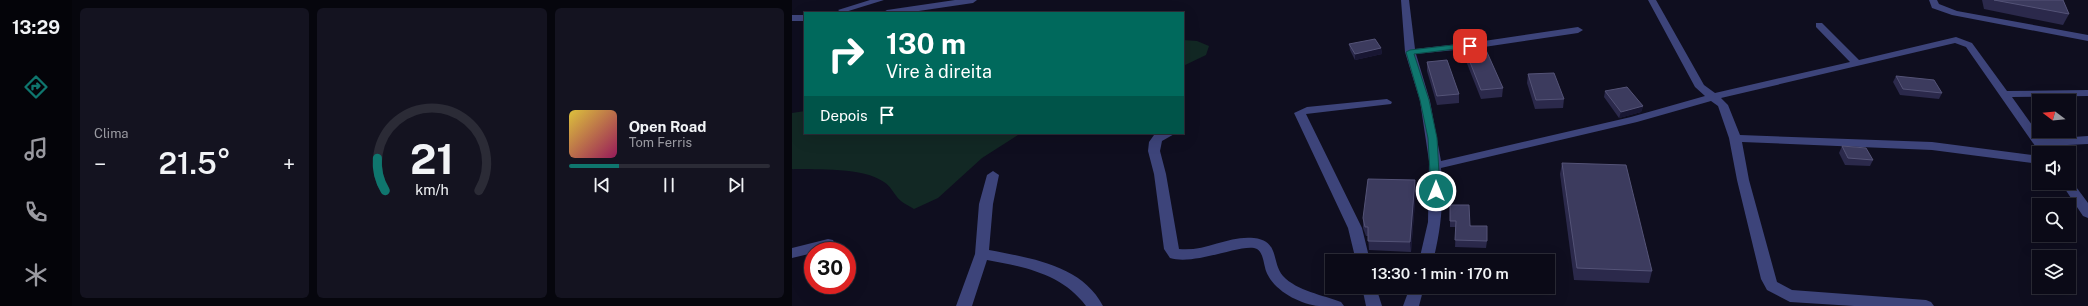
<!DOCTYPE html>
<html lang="pt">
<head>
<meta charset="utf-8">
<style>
  :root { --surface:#0b0a17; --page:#141320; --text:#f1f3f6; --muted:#9a9aa1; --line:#2b2b36; --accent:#0f766e }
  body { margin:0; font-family:"Public Sans",sans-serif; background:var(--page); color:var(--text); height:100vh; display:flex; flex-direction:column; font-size:15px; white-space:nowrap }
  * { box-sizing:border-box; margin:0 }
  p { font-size:13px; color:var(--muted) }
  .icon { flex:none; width:22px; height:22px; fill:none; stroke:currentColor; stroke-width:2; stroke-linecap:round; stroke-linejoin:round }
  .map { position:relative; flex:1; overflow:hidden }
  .sheet { display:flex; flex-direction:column; gap:8px; padding:8px; background:#06060d; width:720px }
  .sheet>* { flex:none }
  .top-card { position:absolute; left:12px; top:12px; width:380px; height:122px; border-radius:0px; box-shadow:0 4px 16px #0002,0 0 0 1px var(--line); background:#00695c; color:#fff; overflow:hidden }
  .needle { width:26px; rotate:286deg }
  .fabs { position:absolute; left:1240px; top:94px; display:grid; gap:8px }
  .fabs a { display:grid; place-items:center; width:44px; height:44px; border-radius:0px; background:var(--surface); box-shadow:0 4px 16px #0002,0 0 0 1px var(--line); font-size:20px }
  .speed { position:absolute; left:12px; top:242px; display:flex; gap:8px; font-size:20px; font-weight:700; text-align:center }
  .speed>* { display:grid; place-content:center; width:52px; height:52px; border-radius:50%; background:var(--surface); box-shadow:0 4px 16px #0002,0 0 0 1px var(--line); line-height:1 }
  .speed .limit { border:6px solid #d22; background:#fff; color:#111 }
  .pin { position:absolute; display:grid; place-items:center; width:34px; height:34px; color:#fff; margin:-17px; border-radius:8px; box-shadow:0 2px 6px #0006 }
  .me { position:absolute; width:44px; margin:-22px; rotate:0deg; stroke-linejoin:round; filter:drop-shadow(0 0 3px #0008) }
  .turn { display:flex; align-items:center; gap:14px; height:84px; padding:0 16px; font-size:18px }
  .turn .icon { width:52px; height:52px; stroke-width:2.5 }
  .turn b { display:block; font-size:28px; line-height:34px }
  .then { display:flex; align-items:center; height:38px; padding:0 16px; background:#0003; gap:8px; font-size:15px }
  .big { font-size:30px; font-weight:600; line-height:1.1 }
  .sheet .tile { flex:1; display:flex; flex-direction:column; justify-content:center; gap:6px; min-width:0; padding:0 14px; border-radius:6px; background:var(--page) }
  .sheet .dial { align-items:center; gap:0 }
  .dial svg { height:104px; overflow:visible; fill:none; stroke:var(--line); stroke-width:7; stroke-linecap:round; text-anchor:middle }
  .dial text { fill:var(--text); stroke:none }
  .song { display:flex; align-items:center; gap:12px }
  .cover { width:48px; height:48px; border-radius:6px; background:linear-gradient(135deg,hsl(50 70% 55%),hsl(330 70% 35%)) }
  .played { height:4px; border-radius:2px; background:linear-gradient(90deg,var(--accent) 25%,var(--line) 25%) }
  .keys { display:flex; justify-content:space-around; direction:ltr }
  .heat { display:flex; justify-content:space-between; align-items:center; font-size:22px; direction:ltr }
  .sheet .tiles { flex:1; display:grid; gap:8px; grid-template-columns:repeat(3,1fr) }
  .trip { position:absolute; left:533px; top:254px; width:230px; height:40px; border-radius:0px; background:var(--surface); box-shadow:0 4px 16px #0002,0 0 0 1px var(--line); font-weight:600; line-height:40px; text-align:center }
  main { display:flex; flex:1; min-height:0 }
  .tabs { display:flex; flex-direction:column; width:72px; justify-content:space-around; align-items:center; background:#040409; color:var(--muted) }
  .tabs .icon { width:28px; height:28px }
  .tabs .active { color:var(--accent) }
  .tabs b { font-size:18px; color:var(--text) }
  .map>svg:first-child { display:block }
  .green { fill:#122824 }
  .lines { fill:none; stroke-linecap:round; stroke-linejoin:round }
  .minor { fill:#3d447a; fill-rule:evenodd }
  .wall { fill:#2b294b }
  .shaded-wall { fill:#181632 }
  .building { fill:#3c3b5e; stroke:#545377 }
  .route { fill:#0f766e; stroke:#0a4d48 }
</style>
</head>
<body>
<main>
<nav class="tabs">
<b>13:29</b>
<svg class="icon active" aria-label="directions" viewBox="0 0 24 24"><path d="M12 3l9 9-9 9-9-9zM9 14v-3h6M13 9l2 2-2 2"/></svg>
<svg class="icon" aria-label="music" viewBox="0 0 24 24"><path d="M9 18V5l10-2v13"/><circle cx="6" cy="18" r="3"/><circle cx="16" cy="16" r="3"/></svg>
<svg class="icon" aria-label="phone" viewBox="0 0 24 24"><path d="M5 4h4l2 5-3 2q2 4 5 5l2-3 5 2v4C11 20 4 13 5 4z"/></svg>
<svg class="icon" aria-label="climate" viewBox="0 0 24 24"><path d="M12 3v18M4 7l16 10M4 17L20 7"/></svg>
</nav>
<section class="sheet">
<div class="tiles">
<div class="tile"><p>Clima</p>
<div class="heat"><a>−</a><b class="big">21.5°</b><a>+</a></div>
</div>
<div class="tile dial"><svg viewBox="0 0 100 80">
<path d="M14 69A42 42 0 1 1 86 69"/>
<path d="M14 69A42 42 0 0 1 8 44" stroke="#0f766e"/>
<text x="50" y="56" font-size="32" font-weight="700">21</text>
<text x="50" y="72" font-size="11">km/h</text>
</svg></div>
<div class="tile">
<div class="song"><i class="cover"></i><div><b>Open Road</b><p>Tom Ferris</p></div></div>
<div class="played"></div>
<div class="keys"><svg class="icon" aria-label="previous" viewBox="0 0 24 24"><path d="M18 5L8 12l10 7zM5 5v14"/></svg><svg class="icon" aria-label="pause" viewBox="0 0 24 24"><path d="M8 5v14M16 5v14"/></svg><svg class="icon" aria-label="next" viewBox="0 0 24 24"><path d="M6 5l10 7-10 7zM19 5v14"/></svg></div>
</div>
</div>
</section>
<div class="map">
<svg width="1296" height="306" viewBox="0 0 1296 306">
  <rect width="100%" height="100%" fill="#0f0e1f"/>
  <g class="green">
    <polygon points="391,40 405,41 417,46 414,55 391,66"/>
    <path d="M13 111V133H229L190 158 146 198 122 209C118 206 112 204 109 201 102 195 100 187 92 182 71 167 26 170 0 169V113Z"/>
  </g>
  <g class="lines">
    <g class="minor">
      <polygon points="78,0 92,0 50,13 46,10"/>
      <polygon points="163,0 185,0 181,3 113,13 90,13 95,10"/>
      <path d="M609 0H617L623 49 692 41 786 27 791 30 786 33 692 47 624 54 638 101 649 161 839 117 913 96 903 87 856 0H864L912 85 923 93 1058 62 1024 27V23H1030L1067 60 1164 37 1180 43 1215 91 1296 90V96L1220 97 1250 139 1296 136V144L1255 146 1260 153H1248L1174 47 1163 43 929 98 936 105 948 135 1140 142 1247 156V164L1140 150 950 142 957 180 985 282 1000 290 1134 300 1139 302 1142 306H1062L998 302 975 290 969 279 945 180 937 138 926 106 919 101 845 122 649 168C652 200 649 230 641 261H627L636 222 637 161 628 101 613 52Z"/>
      <polygon points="1137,0 1145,0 1147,4 1165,11 1296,35 1296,41 1160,15 1140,8"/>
      <rect x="0" y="15" width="13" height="6"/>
      <polygon points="595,99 600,102 599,104 514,114 570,228 578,261 564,261 556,228 502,113 515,107"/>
      <path d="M368 133H384L370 141 368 151 374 174 387 249C413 252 437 235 462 238 488 241 479 262 491 276 505 291 531 295 549 302L552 306C544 306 535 306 527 306 507 304 481 290 474 271 472 265 471 252 465 249 452 242 404 266 378 258L372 249 362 174 356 151 357 142 362 135Z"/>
      <path d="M201 171 207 175 201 204 197 250C238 258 290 265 311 306H294C270 274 233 267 195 260L180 306H164L183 254 187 204 195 175Z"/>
      <polygon points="1277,179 1279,180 1296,203 1296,218 1291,216 1269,183 1277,183"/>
      <polygon points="36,239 41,240 43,244 41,248 21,251 21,253 0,258 0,248"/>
      <polygon points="570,287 584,287 590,306 574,306"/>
      <polygon points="618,287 632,287 627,306 611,306"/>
    </g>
  </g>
  <g class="wall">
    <polygon points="1190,0 1271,0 1277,14 1271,25 1192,9"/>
    <polygon points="557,44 589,48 590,54 563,60 558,50"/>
    <polygon points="674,52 711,88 710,97 689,99 674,61"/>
    <polygon points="635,62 667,94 667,103 645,105 635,71"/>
    <polygon points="736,74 772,99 771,108 743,109 735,83"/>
    <polygon points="1104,76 1150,93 1147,99 1108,95 1101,82"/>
    <polygon points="813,91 851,106 849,112 827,118 812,97"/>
    <polygon points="1050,146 1081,160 1078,166 1053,165 1047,153"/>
    <polygon points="770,163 860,271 857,283 782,280 768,174"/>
    <polygon points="623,180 624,189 619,252 577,250 576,236 574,236 571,228 571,218"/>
    <polygon points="658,205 695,241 694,248 663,247 664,227 658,227"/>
  </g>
  <g class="shaded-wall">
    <polygon points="589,48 590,54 563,60 563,54"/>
    <polygon points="851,106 849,112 827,118 829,112"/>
    <polygon points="623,180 624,189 619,252 618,242"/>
  </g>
  <g class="building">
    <polygon points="1202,0 1271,0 1277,14"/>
    <polygon points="583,39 589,48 563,54 557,44"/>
    <polygon points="694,50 711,88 689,90 674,52"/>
    <polygon points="655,60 667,94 645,96 635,62"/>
    <polygon points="762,73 772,99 744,100 736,74"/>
    <polygon points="1104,76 1142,80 1150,93 1111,89"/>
    <polygon points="835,87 851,106 829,112 813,91"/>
    <polygon points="1050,146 1074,148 1081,160 1056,158"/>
    <polygon points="770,163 834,165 860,271 785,268"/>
    <polygon points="576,179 623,180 618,242 576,241 576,227 573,227 571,218"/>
    <polygon points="658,205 677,205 678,226 695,226 695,241 663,240 664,221 658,221"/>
  </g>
  <polygon class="route" points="678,43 681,46 680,47 622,54 637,100 645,138 648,191 644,194 639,191 636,138 628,100 614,52 618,50"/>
</svg>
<div class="fabs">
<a><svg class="needle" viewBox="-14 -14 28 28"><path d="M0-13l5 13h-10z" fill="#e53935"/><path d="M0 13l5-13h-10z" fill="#9a9aa1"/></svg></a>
<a><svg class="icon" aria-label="sound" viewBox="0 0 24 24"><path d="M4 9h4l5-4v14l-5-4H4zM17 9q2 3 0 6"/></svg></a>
<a><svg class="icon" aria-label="search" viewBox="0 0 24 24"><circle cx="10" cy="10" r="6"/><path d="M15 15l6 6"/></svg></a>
<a><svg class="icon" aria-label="layers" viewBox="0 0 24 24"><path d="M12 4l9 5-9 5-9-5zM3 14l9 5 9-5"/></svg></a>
</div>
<div class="speed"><div class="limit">30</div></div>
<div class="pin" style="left:678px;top:46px;background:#d93025"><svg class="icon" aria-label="arrive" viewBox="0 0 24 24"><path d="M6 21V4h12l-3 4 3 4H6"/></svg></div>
<svg class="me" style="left:644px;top:191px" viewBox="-20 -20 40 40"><circle r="17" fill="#0f766e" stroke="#fff" stroke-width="3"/><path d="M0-11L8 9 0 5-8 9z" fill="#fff"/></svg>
<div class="trip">13:30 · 1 min · 170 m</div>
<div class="top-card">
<div class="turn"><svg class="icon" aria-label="right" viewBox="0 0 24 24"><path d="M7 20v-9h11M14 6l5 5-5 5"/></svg><div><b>130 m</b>Vire à direita</div></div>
<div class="then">Depois<svg class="icon" aria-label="arrive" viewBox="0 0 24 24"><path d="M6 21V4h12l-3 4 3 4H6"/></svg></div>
</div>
</div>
</main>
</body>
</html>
